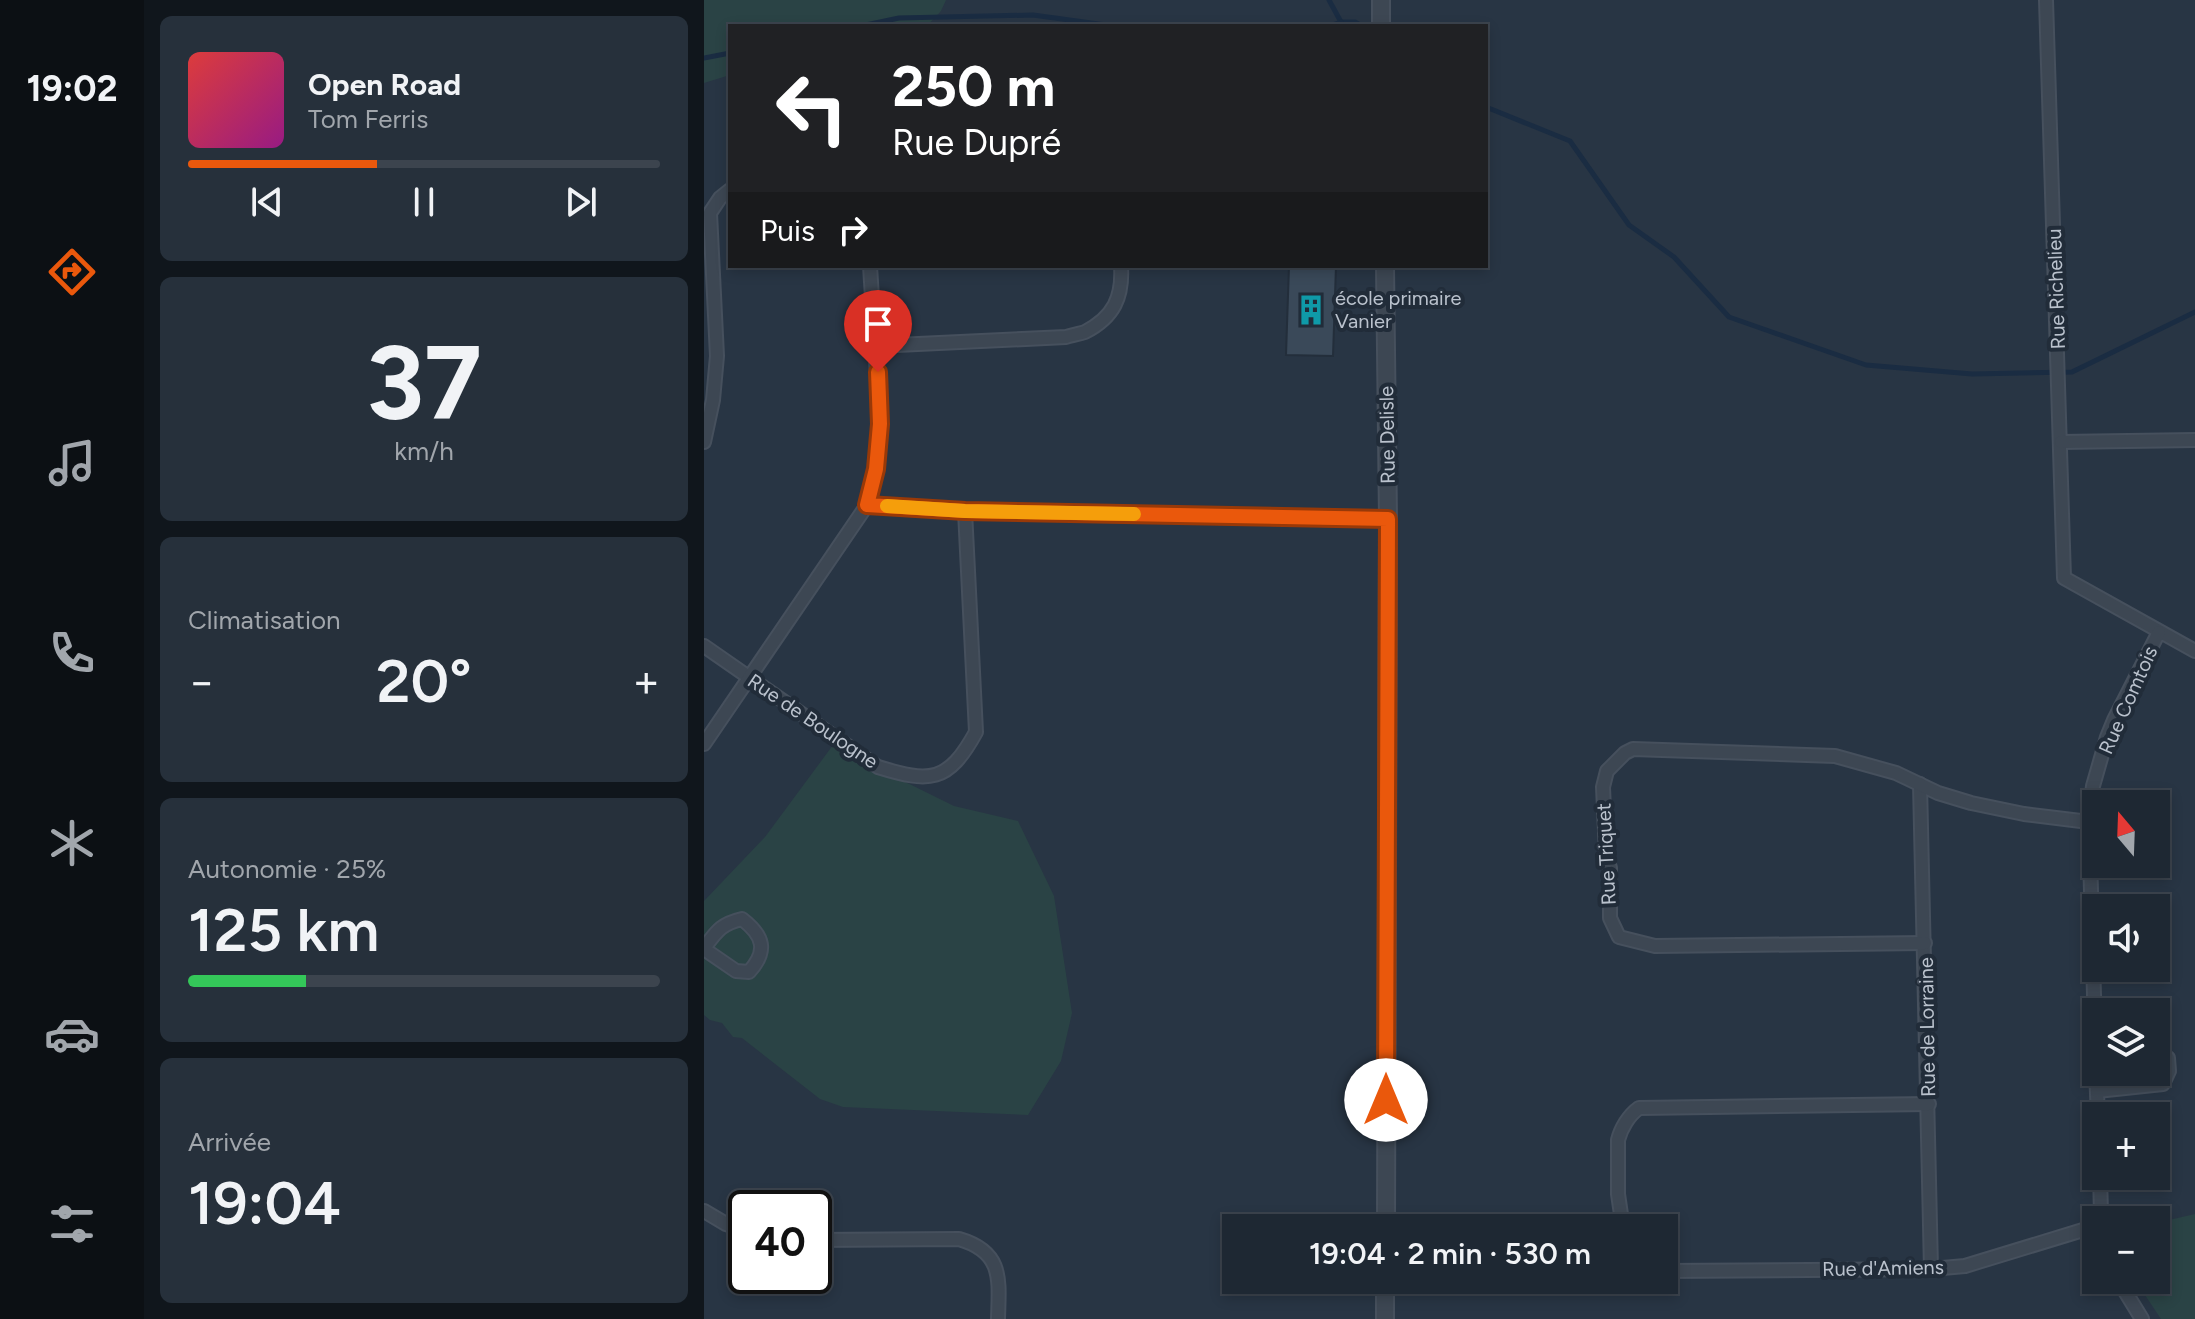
<!DOCTYPE html>
<html lang="fr">
<head>
<meta charset="utf-8">
<style>
  :root { --surface:#1e2833; --page:#26303b; --text:#f1f3f6; --muted:#a1a6ac; --line:#3c444e; --accent:#ea580c }
  body { margin:0; font-family:Figtree,sans-serif; background:var(--page); color:var(--text); height:100vh; display:flex; flex-direction:column; font-size:30px; white-space:nowrap }
  * { box-sizing:border-box; margin:0 }
  p { font-size:26px; color:var(--muted) }
  .icon { flex:none; width:44px; height:44px; fill:none; stroke:currentColor; stroke-width:2; stroke-linecap:round; stroke-linejoin:round }
  .map { position:relative; flex:1; overflow:hidden }
  .panel { display:flex; flex-direction:column; gap:16px; padding:16px; background:#10161c; width:560px }
  .panel>* { flex:none }
  .hud { position:absolute; left:24px; top:24px; width:760px; height:244px; border-radius:0px; box-shadow:0 4px 12px #0003,0 0 0 2px var(--line); background:#202124; color:#fff; overflow:hidden }
  .needle { width:52px; rotate:341deg }
  .fabs { position:absolute; left:1378px; top:790px; display:grid; gap:16px }
  .fabs a { display:grid; place-items:center; width:88px; height:88px; border-radius:0px; background:var(--surface); box-shadow:0 4px 12px #0003,0 0 0 2px var(--line); font-size:40px }
  .speed { position:absolute; left:24px; top:1190px; display:flex; gap:16px; font-size:40px; font-weight:700; text-align:center }
  .speed>* { display:grid; place-content:center; width:104px; height:104px; border-radius:50%; background:var(--surface); box-shadow:0 4px 12px #0003,0 0 0 2px var(--line); line-height:1 }
  .speed .limit { border:4px solid #111; border-radius:12px; background:#fff; color:#111 }
  .pin { position:absolute; display:grid; place-items:center; width:68px; height:68px; color:#fff; margin:-82px -34px; border-radius:50% 50% 50% 0; rotate:-45deg; box-shadow:0 0 8px #0007 }
  .pin .icon { rotate:45deg }
  .me { position:absolute; width:88px; margin:-44px; rotate:0deg; stroke-linejoin:round; filter:drop-shadow(0 0 6px #0008) }
  .turn { display:flex; align-items:center; gap:28px; height:168px; padding:0 32px; font-size:36px }
  .turn .icon { width:104px; height:104px; stroke-width:2.5 }
  .turn b { display:block; font-size:56px; line-height:68px }
  .then { display:flex; align-items:center; height:76px; padding:0 32px; background:#0003; gap:16px; font-size:30px }
  .big { font-size:60px; font-weight:600; line-height:1.1 }
  .panel .card { flex:1; display:flex; flex-direction:column; justify-content:center; gap:12px; min-width:0; padding:0 28px; border-radius:12px; background:var(--page) }
  .panel .dial { align-items:center; gap:0 }
  .dial b { font-size:104px; line-height:1 }
  .song { display:flex; align-items:center; gap:24px }
  .cover { width:96px; height:96px; border-radius:12px; background:linear-gradient(135deg,hsl(0 70% 55%),hsl(310 70% 35%)) }
  .played { height:8px; border-radius:4px; background:linear-gradient(90deg,var(--accent) 40%,var(--line) 40%) }
  .keys { display:flex; justify-content:space-around; direction:ltr }
  .heat { display:flex; justify-content:space-between; align-items:center; font-size:44px; direction:ltr }
  .charge { height:12px; border-radius:6px; background:linear-gradient(90deg,#34c759 25%,var(--line) 0) }
  .trip { position:absolute; left:518px; top:1214px; width:456px; height:80px; border-radius:0px; background:var(--surface); box-shadow:0 4px 12px #0003,0 0 0 2px var(--line); font-weight:600; line-height:80px; text-align:center }
  main { display:flex; flex:1; min-height:0 }
  .dock { display:flex; flex-direction:column; width:144px; justify-content:space-around; align-items:center; background:#0c1014; color:var(--muted) }
  .dock .icon { width:56px; height:56px }
  .dock .active { color:var(--accent) }
  .dock b { font-size:36px; color:var(--text) }
  .map>svg:first-child { display:block }
  .green { fill:#2a4345 }
  .lines { fill:none; stroke-linecap:round; stroke-linejoin:round }
  .stream { stroke:#1a2c42; stroke-width:5 }
  .building { fill:#3a4959; stroke:#232e3b; stroke-width:2 }
  .minor-casing { stroke:#46505d; stroke-width:16 }
  .tertiary-casing { stroke:#46505d; stroke-width:20 }
  .minor { stroke:#3d4753; stroke-width:12 }
  .tertiary { stroke:#3d4753; stroke-width:16 }
  .route-casing { stroke:#983908; stroke-width:20 }
  .route { stroke:#ea580c; stroke-width:14 }
  .slow { stroke:#f59e0b; stroke-width:14 }
  .labels { text-anchor:middle; stroke-width:8; stroke-linejoin:round; paint-order:stroke }
  .street-label { font-size:20px; fill:#bac2cd; stroke:#212c39 }
  .poi-label { font-size:20px; fill:#bac2cd; stroke:#212c39; text-anchor:start }
</style>
</head>
<body>
<main>
<nav class="dock">
<b>19:02</b>
<svg class="icon active" aria-label="directions" viewBox="0 0 24 24"><path d="M12 3l9 9-9 9-9-9zM9 14v-3h6M13 9l2 2-2 2"/></svg>
<svg class="icon" aria-label="music" viewBox="0 0 24 24"><path d="M9 18V5l10-2v13"/><circle cx="6" cy="18" r="3"/><circle cx="16" cy="16" r="3"/></svg>
<svg class="icon" aria-label="phone" viewBox="0 0 24 24"><path d="M5 4h4l2 5-3 2q2 4 5 5l2-3 5 2v4C11 20 4 13 5 4z"/></svg>
<svg class="icon" aria-label="climate" viewBox="0 0 24 24"><path d="M12 3v18M4 7l16 10M4 17L20 7"/></svg>
<svg class="icon" aria-label="car" viewBox="0 0 24 24"><path d="M5 17H2v-5l4-1 3-4h7l3 4 3 1v5h-3M9 17h6M6 11h13"/><circle cx="7" cy="17" r="2"/><circle cx="17" cy="17" r="2"/></svg>
<svg class="icon" aria-label="filters" viewBox="0 0 24 24"><path d="M4 7h16M4 17h16"/><circle cx="9" cy="7" r="2"/><circle cx="15" cy="17" r="2"/></svg>
</nav>
<section class="panel">
<div class="card">
<div class="song"><i class="cover"></i><div><b>Open Road</b><p>Tom Ferris</p></div></div>
<div class="played"></div>
<div class="keys"><svg class="icon" aria-label="previous" viewBox="0 0 24 24"><path d="M18 5L8 12l10 7zM5 5v14"/></svg><svg class="icon" aria-label="pause" viewBox="0 0 24 24"><path d="M8 5v14M16 5v14"/></svg><svg class="icon" aria-label="next" viewBox="0 0 24 24"><path d="M6 5l10 7-10 7zM19 5v14"/></svg></div>
</div>
<div class="card dial"><b>37</b><p>km/h</p></div>
<div class="card"><p>Climatisation</p>
<div class="heat"><a>−</a><b class="big">20°</b><a>+</a></div>
</div>
<div class="card"><p>Autonomie · 25%</p><b class="big">125 km</b><div class="charge"></div></div>
<div class="card"><p>Arrivée</p><b class="big">19:04</b></div>
</section>
<div class="map">
<svg width="1491" height="1319" viewBox="0 0 1491 1319">
  <rect width="100%" height="100%" fill="#283544"/>
  <g class="green">
    <polygon points="0,0 242,0 237,11 223,26 26,26 26,75 0,83"/>
    <polygon points="132,741 173,768 250,806 314,821 350,896 368,1013 357,1061 324,1115 139,1107 116,1099 38,1038 29,1037 18,1023 6,1020 0,1015 0,901 61,837"/>
    <polygon points="1491,1214 1491,1319 1457,1319 1431,1280 1452,1280 1452,1223"/>
  </g>
  <g class="lines">
    <g class="stream">
      <polyline points="625,0 637,22 651,22 658,26"/>
      <polyline points="157,26 195,18 329,15 409,26"/>
      <polyline points="625,26 637,22"/>
      <polyline points="0,58 26,53"/>
      <polyline points="782,107 866,141 925,225 970,257 1025,317 1162,365 1268,374 1368,372 1491,312"/>
    </g>
  </g>
  <polygon class="building" points="585,266 632,266 629,356 582,355"/>
  <g class="lines">
    <g class="minor-casing">
      <g id="minor">
        <polyline points="1342,0 1360,578 1491,651"/>
        <path d="M172 346 362 337C368 335 375 334 381 332 410 317 419 297 417 266"/>
        <polyline points="0,442 9,400 13,356 6,213 16,198 26,190"/>
        <polyline points="1357,442 1491,440"/>
        <polyline points="163,505 261,511 684,519"/>
        <path d="M0 646 174 767C226 783 244 783 272 732L261 511"/>
        <polyline points="0,744 163,505 172,469 176,424 166,266"/>
        <polyline points="1216,784 1227,1269"/>
        <polyline points="1221,943 951,946 915,937 906,918 906,868 902,853 899,787 903,771 921,753 929,749 1131,756 1192,773 1234,793 1267,803 1320,814 1385,822"/>
        <path d="M0 948C13 931 17 924 38 919 60 936 64 951 45 972L32 971 0 949"/>
        <polyline points="1392,1064 1385,822 1389,786 1403,737 1410,720 1455,632"/>
        <polyline points="1392,1072 1394,1116"/>
        <polyline points="1393,1091 1459,1084 1465,1071 1464,1058 1452,1052"/>
        <polyline points="1396,1176 1397,1213 1400,1220"/>
        <polyline points="0,1211 22,1224 42,1230"/>
        <path d="M919 1228 914 1194V1140C917 1128 925 1115 935 1108L1225 1104"/>
        <path d="M110 1240 255 1239C300 1252 295 1280 294 1319"/>
        <polyline points="960,1271 1227,1269 1261,1266 1392,1226"/>
        <polyline points="1416,1280 1419,1288 1438,1319"/>
      </g>
    </g>
    <g class="tertiary-casing">
      <g id="tertiary">
        <polyline points="677,0 677,26"/>
        <polyline points="681,266 684,519 682,1228"/>
        <polyline points="681,1319 681,1280"/>
      </g>
    </g>
    <use href="#minor" class="minor"/>
    <use href="#tertiary" class="tertiary"/>
  </g>
  <g class="lines">
    <g class="route-casing">
      <polyline id="route" points="174,372 176,424 172,469 163,505 261,511 684,519 682,1100"/>
    </g>
    <use href="#route" class="route"/>
    <polyline class="slow" points="183,506 261,511 430,514"/>
  </g>
  <defs>
    <g id="building-bare" transform="scale(2.4)"><path d="M-4-6H4V6H1V3H-1V6H-4ZM-2.5-4.3h1.7v1.8h-1.7ZM.8-4.3h1.7v1.8H.8ZM-2.5-1h1.7V.8h-1.7ZM.8-1h1.7V.8H.8Z" fill="#0f9aa8" stroke="#212c39" stroke-width="2.5" paint-order="stroke"/></g>
  </defs>
  <g fill-rule="evenodd">
    <use href="#building-bare" x="607" y="310"/>
  </g>
  <g class="labels">
    <g class="street-label">
      <text transform="translate(1352 289) rotate(-92)" y="7">Rue Richelieu</text>
      <text transform="translate(683 435) rotate(-91)" y="7">Rue Delisle</text>
      <text transform="translate(1424 700) rotate(-66)" y="7">Rue Comtois</text>
      <text transform="translate(109 721) rotate(34)" y="7">Rue de Boulogne</text>
      <text transform="translate(902 854) rotate(-93)" y="7">Rue Triquet</text>
      <text transform="translate(1223 1027) rotate(-91)" y="7">Rue de Lorraine</text>
      <text transform="translate(1179 1268) rotate(-1)" y="7">Rue d'Amiens</text>
    </g>
    <g class="poi-label">
      <text x="631" y="305">école primaire<tspan x="631" dy="23">Vanier</tspan></text>
    </g>
  </g>
</svg>
<div class="fabs">
<a><svg class="needle" viewBox="-14 -14 28 28"><path d="M0-13l5 13h-10z" fill="#e53935"/><path d="M0 13l5-13h-10z" fill="#a1a6ac"/></svg></a>
<a><svg class="icon" aria-label="sound" viewBox="0 0 24 24"><path d="M4 9h4l5-4v14l-5-4H4zM17 9q2 3 0 6"/></svg></a>
<a><svg class="icon" aria-label="layers" viewBox="0 0 24 24"><path d="M12 4l9 5-9 5-9-5zM3 14l9 5 9-5"/></svg></a>
<a>+</a>
<a>−</a>
</div>
<div class="speed"><div class="limit">40</div></div>
<div class="pin" style="left:174px;top:372px;background:#d93025"><svg class="icon" aria-label="arrive" viewBox="0 0 24 24"><path d="M6 21V4h12l-3 4 3 4H6"/></svg></div>
<svg class="me" style="left:682px;top:1100px" viewBox="-20 -20 40 40"><circle r="19" fill="#fff"/><path d="M0-13L10 11 0 6-10 11z" fill="#ea580c"/></svg>
<div class="trip">19:04 · 2 min · 530 m</div>
<div class="hud">
<div class="turn"><svg class="icon" aria-label="left" viewBox="0 0 24 24"><path d="M17 20v-9H6M10 6l-5 5 5 5"/></svg><div><b>250 m</b>Rue Dupré</div></div>
<div class="then">Puis<svg class="icon" aria-label="right" viewBox="0 0 24 24"><path d="M7 20v-9h11M14 6l5 5-5 5"/></svg></div>
</div>
</div>
</main>
</body>
</html>
